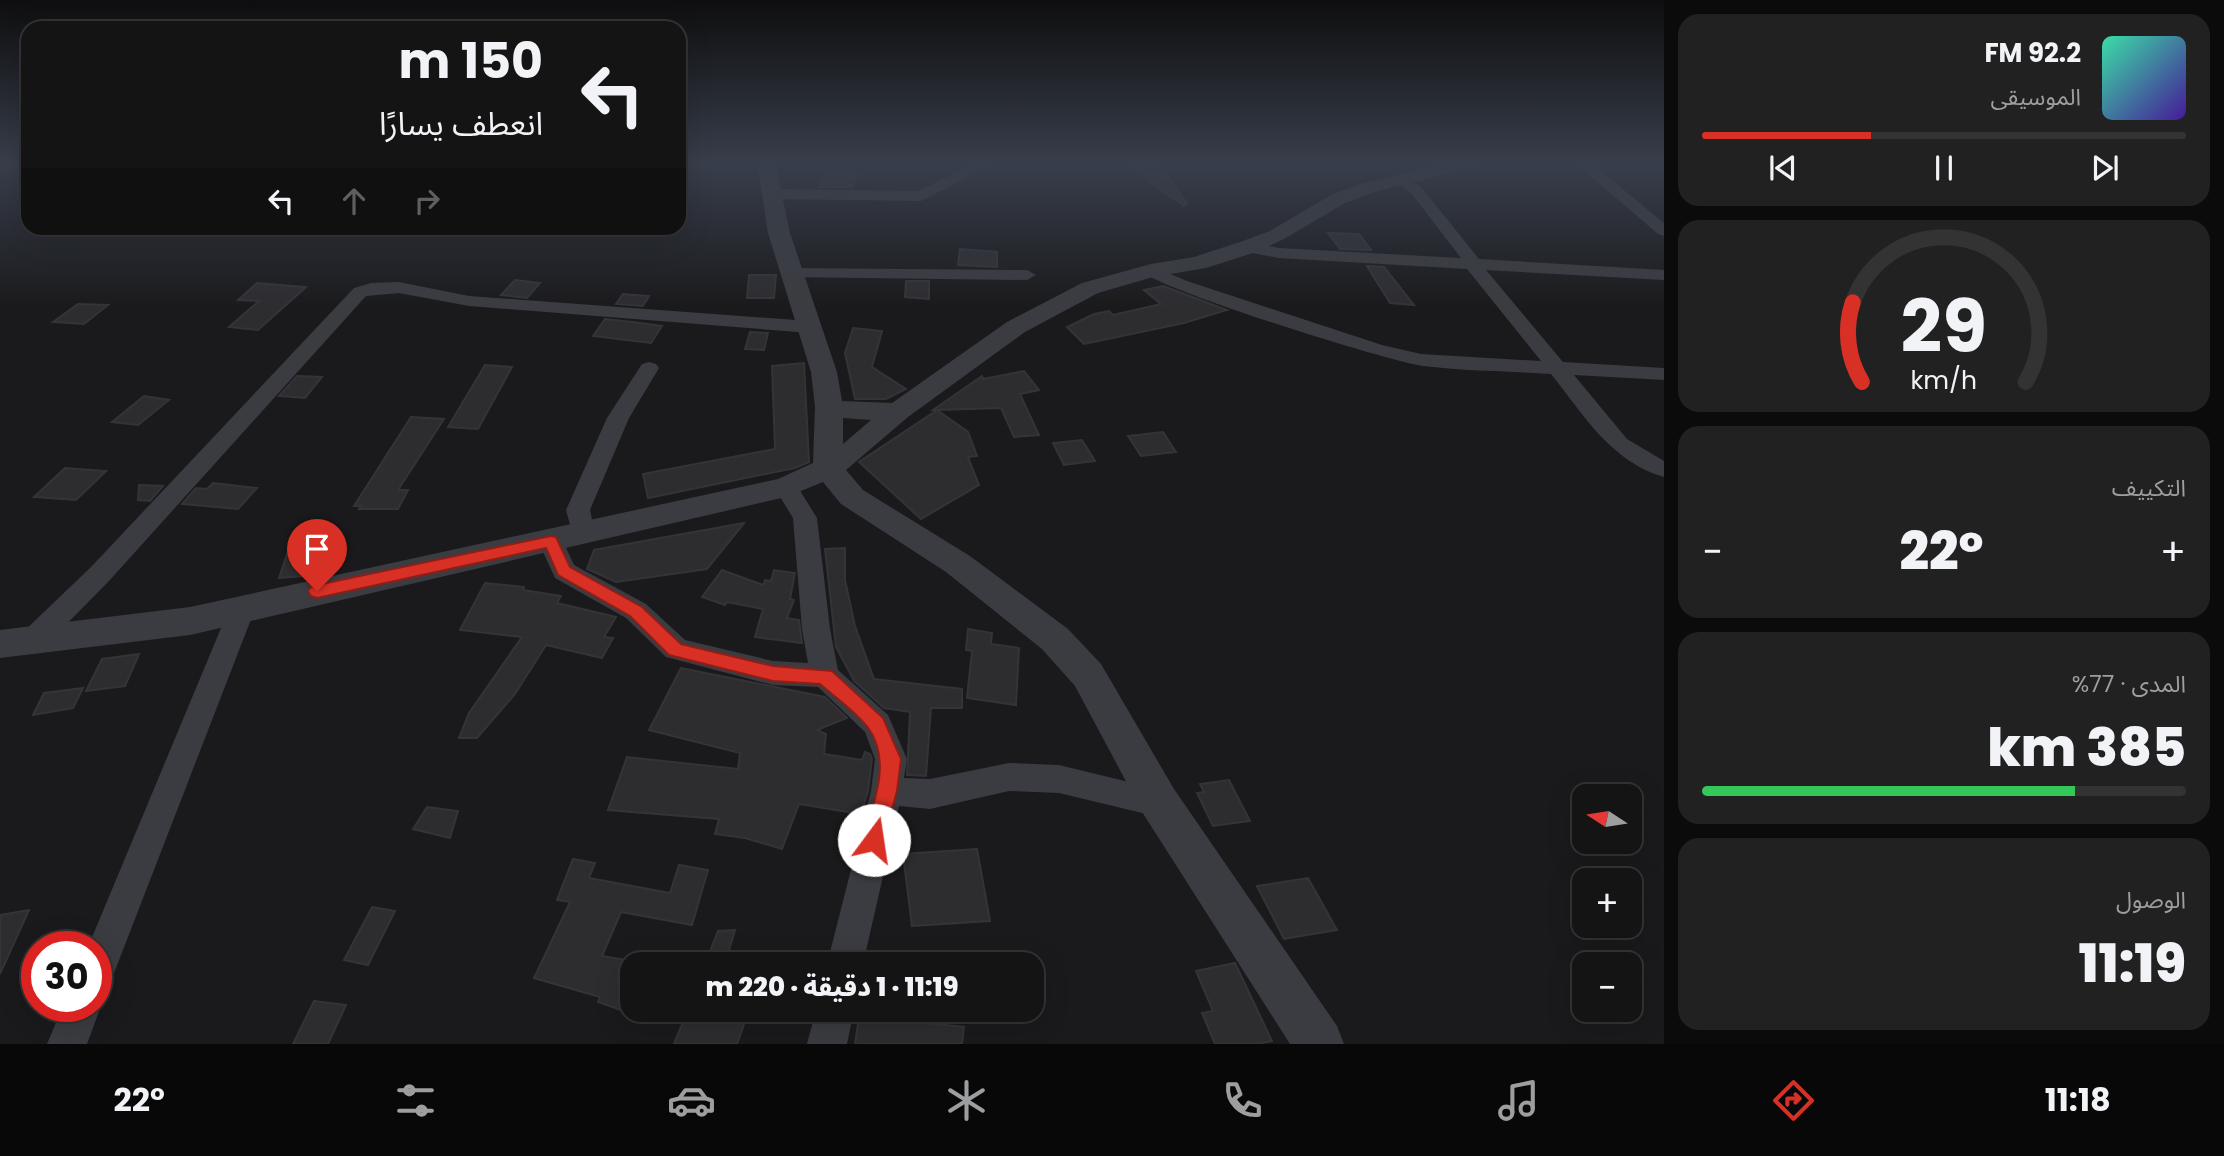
<!DOCTYPE html>
<html lang="ar">
<head>
<meta charset="utf-8">
<style>
  :root { --surface:#141415; --page:#212122; --text:#f1f3f6; --muted:#9d9ea0; --line:#333334; --accent:#d93025 }
  body { margin:0; font-family:Poppins,"Noto Sans Arabic",sans-serif; background:var(--page); color:var(--text); direction:rtl; height:100vh; display:flex; flex-direction:column; font-size:26px; white-space:nowrap }
  * { box-sizing:border-box; margin:0 }
  p { font-size:23px; color:var(--muted) }
  .icon { flex:none; width:38px; height:38px; fill:none; stroke:currentColor; stroke-width:2; stroke-linecap:round; stroke-linejoin:round }
  .map { position:relative; flex:1; overflow:hidden; direction:ltr }
  .panel { display:flex; flex-direction:column; gap:14px; padding:14px; background:#0b0b0c; width:560px }
  .panel>* { flex:none }
  .guide { position:absolute; left:21px; top:21px; width:665px; height:214px; border-radius:21px; box-shadow:0 7px 28px #0002,0 0 0 2px var(--line); direction:rtl; background:#141415; color:var(--text); overflow:hidden }
  .needle { width:46px; rotate:282deg }
  .buttons { position:absolute; left:1572px; top:784px; display:grid; gap:14px }
  .buttons a { display:grid; place-items:center; width:70px; height:70px; border-radius:14px; background:var(--surface); box-shadow:0 7px 28px #0002,0 0 0 2px var(--line); font-size:35px }
  .speed { position:absolute; left:21px; top:931px; display:flex; gap:14px; font-size:35px; font-weight:700; text-align:center }
  .speed>* { display:grid; place-content:center; width:91px; height:91px; border-radius:50%; background:var(--surface); box-shadow:0 7px 28px #0002,0 0 0 2px var(--line); line-height:1 }
  .speed .limit { border:10px solid #d22; background:#fff; color:#111 }
  .pin { position:absolute; display:grid; place-items:center; width:60px; height:60px; color:#fff; margin:-72px -30px; border-radius:50% 50% 50% 0; rotate:-45deg; box-shadow:0 0 7px #0007 }
  .pin .icon { rotate:45deg }
  .me { position:absolute; width:77px; margin:-38px; rotate:14deg; stroke-linejoin:round; filter:drop-shadow(0 0 5px #0008) }
  .turn { display:flex; align-items:center; gap:24px; height:147px; padding:0 28px; font-size:32px }
  .turn .icon { width:91px; height:91px; stroke-width:2.5 }
  .turn b { display:block; font-size:49px; line-height:60px }
  .lanes { display:flex; align-items:center; height:66px; padding:0 28px; background:#0003; justify-content:center; gap:35px; direction:ltr }
  .lanes .off { opacity:.35 }
  .big { font-size:52px; font-weight:800; line-height:1.1 }
  .panel .tile { flex:1; display:flex; flex-direction:column; justify-content:center; gap:10px; min-width:0; padding:0 24px; border-radius:21px; background:var(--page) }
  .panel .dial { align-items:center; gap:0 }
  .dial svg { height:182px; overflow:visible; fill:none; stroke:var(--line); stroke-width:7; stroke-linecap:round; text-anchor:middle }
  .dial text { fill:var(--text); stroke:none }
  .song { display:flex; align-items:center; gap:21px }
  .cover { width:84px; height:84px; border-radius:10px; background:linear-gradient(135deg,hsl(160 70% 55%),hsl(260 70% 35%)) }
  .played { height:7px; border-radius:4px; background:linear-gradient(90deg,var(--accent) 35%,var(--line) 35%) }
  .keys { display:flex; justify-content:space-around; direction:ltr }
  .heat { display:flex; justify-content:space-between; align-items:center; font-size:38px; direction:ltr }
  .charge { height:10px; border-radius:5px; background:linear-gradient(90deg,#34c759 77%,var(--line) 0) }
  .trip { position:absolute; left:620px; top:952px; width:424px; height:70px; border-radius:21px; background:var(--surface); box-shadow:0 7px 28px #0002,0 0 0 2px var(--line); font-weight:800; line-height:70px; text-align:center; direction:rtl }
  .tab-bar { display:flex; height:112px; justify-content:space-around; align-items:center; background:#080808; color:var(--muted) }
  .tab-bar .icon { width:49px; height:49px }
  .tab-bar .on { color:var(--accent) }
  .tab-bar b { font-size:32px; color:var(--text) }
  main { display:flex; flex:1; min-height:0 }
  .map>svg:first-child { display:block }
  .building { fill:#2d2d30; stroke:#343438; stroke-width:2 }
  .lines { fill:none; stroke-linecap:round; stroke-linejoin:round }
  .minor { fill:#3b3c41; fill-rule:evenodd }
  .tertiary { fill:#3b3c41; fill-rule:evenodd }
  .route { fill:#d93025; stroke:#8d1f18; stroke-width:2 }
</style>
</head>
<body>
<main>
<section class="panel">
<div class="tile">
<div class="song"><i class="cover"></i><div><b>92.2 FM</b><p>الموسيقى</p></div></div>
<div class="played"></div>
<div class="keys"><svg class="icon" aria-label="previous" viewBox="0 0 24 24"><path d="M18 5L8 12l10 7zM5 5v14"/></svg><svg class="icon" aria-label="pause" viewBox="0 0 24 24"><path d="M8 5v14M16 5v14"/></svg><svg class="icon" aria-label="next" viewBox="0 0 24 24"><path d="M6 5l10 7-10 7zM19 5v14"/></svg></div>
</div>
<div class="tile dial"><svg viewBox="0 0 100 80">
<path d="M14 69A42 42 0 1 1 86 69"/>
<path d="M14 69A42 42 0 0 1 10 34" stroke="#d93025"/>
<text x="50" y="56" font-size="32" font-weight="700">29</text>
<text x="50" y="72" font-size="11">km/h</text>
</svg></div>
<div class="tile"><p>التكييف</p>
<div class="heat"><a>−</a><b class="big">22°</b><a>+</a></div>
</div>
<div class="tile"><p>المدى · 77%</p><b class="big">385 km</b><div class="charge"></div></div>
<div class="tile"><p>الوصول</p><b class="big">11:19</b></div>
</section>
<div class="map">
<svg width="1664" height="1044" viewBox="0 0 1664 1044">
  <rect width="100%" height="100%" fill="#1a1a1c"/>
  <g class="building">
    <polygon points="1158,164 1187,203 1184,206 1131,168"/>
    <polygon points="825,172 857,174 852,187 819,187"/>
    <polygon points="1328,233 1359,234 1371,250 1340,249"/>
    <polygon points="960,249 997,252 997,267 958,265"/>
    <polygon points="1367,266 1384,267 1414,305 1390,303"/>
    <polygon points="749,275 776,275 774,298 747,298"/>
    <polygon points="515,280 540,283 527,298 501,295"/>
    <polygon points="906,281 929,281 929,299 905,297"/>
    <polygon points="257,283 306,287 258,330 229,327 259,301 238,300"/>
    <polygon points="1163,286 1227,310 1184,323 1084,344 1067,327 1094,314 1109,311 1113,315 1161,304 1144,290"/>
    <polygon points="623,294 649,296 643,306 616,304"/>
    <polygon points="78,304 108,305 84,324 53,322"/>
    <polygon points="605,319 633,322 662,326 651,343 593,336"/>
    <polygon points="853,328 882,331 872,367 906,389 886,399 855,399 845,353"/>
    <polygon points="750,332 768,333 764,350 745,349"/>
    <polygon points="804,363 809,462 795,468 648,498 643,474 775,449 772,366"/>
    <polygon points="485,365 512,367 478,429 448,427"/>
    <polygon points="1024,371 1039,390 1020,394 1039,435 1014,437 1001,408 937,410 968,432 977,456 968,457 979,485 921,519 859,462 937,410 933,410 982,376 983,379"/>
    <polygon points="297,376 322,377 305,398 279,396"/>
    <polygon points="144,396 169,400 138,425 112,422"/>
    <polygon points="411,417 444,419 398,490 408,490 398,509 359,509 361,506 354,506"/>
    <polygon points="1163,432 1176,452 1141,456 1128,436"/>
    <polygon points="1082,440 1095,461 1064,465 1053,443"/>
    <polygon points="65,468 106,471 76,500 34,497"/>
    <polygon points="213,483 257,488 238,509 182,504 196,488 207,489"/>
    <polygon points="139,485 163,486 150,501 138,500"/>
    <polygon points="744,523 707,569 616,582 587,569 594,550"/>
    <polygon points="338,539 328,574 279,578 290,545"/>
    <polygon points="845,548 845,580 855,626 874,679 962,689 962,708 931,708 926,776 907,775 910,712 884,708 854,681 836,647 825,549"/>
    <polygon points="722,570 763,585 765,580 771,581 774,570 795,573 790,599 794,600 787,618 799,620 802,643 755,637 763,609 727,602 725,605 702,597"/>
    <polygon points="485,583 524,587 523,590 561,596 557,603 616,617 604,637 613,638 602,658 546,645 515,694 477,738 459,738 469,713 522,637 460,630"/>
    <polygon points="968,629 992,633 991,644 1019,648 1016,705 967,698 972,651 966,650"/>
    <polygon points="139,654 125,686 86,691 102,659"/>
    <polygon points="681,668 825,697 847,718 817,730 826,734 824,754 862,760 865,752 870,754 872,759 868,791 861,814 799,804 782,849 745,838 715,834 719,819 608,810 627,757 738,769 740,753 649,730"/>
    <polygon points="83,688 73,708 33,715 44,693"/>
    <polygon points="1229,780 1250,821 1213,826 1197,793 1204,792 1200,784"/>
    <polygon points="427,807 458,811 450,838 413,829"/>
    <polygon points="977,849 990,921 912,926 903,854"/>
    <polygon points="573,859 595,863 589,878 670,893 679,865 708,870 692,925 621,912 602,956 632,961 632,1014 598,1002 600,997 534,978 570,902 557,900"/>
    <polygon points="1308,878 1337,930 1284,939 1257,886"/>
    <polygon points="372,907 395,911 368,965 344,960"/>
    <polygon points="29,910 0,974 0,915"/>
    <polygon points="735,930 725,964 705,964 718,931"/>
    <polygon points="1235,963 1272,1041 1257,1044 1215,1044 1202,1013 1213,1011 1196,971"/>
    <polygon points="314,1001 346,1005 328,1044 293,1044"/>
    <polygon points="688,1010 749,1010 737,1044 674,1044"/>
    <polygon points="860,1010 899,1010 898,1020 964,1027 962,1044 855,1044"/>
  </g>
  <g class="lines">
    <g class="minor">
      <polygon points="979,162 997,162 921,201 771,199 763,194 771,189 918,191"/>
      <polygon points="1574,162 1590,162 1664,223 1664,236 1658,234"/>
      <path d="M1402 175 1422 188 1479 259 1664 270V280L1486 270 1563 362 1664 368V380L1574 375 1627 439 1664 461V477C1611 462 1583 414 1551 374 1508 371 1465 371 1423 366 1390 362 1157 289 1142 271L1151 266 1187 281 1382 345 1421 354 1541 361 1467 269 1279 258 1242 251 1240 247 1248 242 1279 248 1461 258 1412 194 1395 179 1397 176Z"/>
      <polygon points="792,268 1027,270 1036,275 1027,280 786,277 783,273 786,269"/>
      <polygon points="399,282 469,296 810,321 820,327 810,333 469,306 399,293 366,296 109,581 42,649 32,652 22,649 18,641 22,633 91,567 354,288 371,283"/>
      <polygon points="649,362 656,364 659,368 629,418 590,510 595,534 592,540 583,543 574,540 566,510 607,418 642,364"/>
      <polygon points="786,479 794,481 817,518 830,629 838,670 888,715 907,759 904,778 930,779 1009,763 1059,765 1170,792 1175,802 1170,812 1159,817 1059,793 1009,791 930,809 899,806 863,964 827,964 871,791 875,759 865,732 818,687 773,685 666,657 626,618 555,578 538,541 542,535 551,532 560,535 574,565 646,604 685,640 773,661 808,663 802,629 793,518 774,487 778,481"/>
      <polygon points="242,599 252,602 255,609 109,986 96,991 96,947 88,947 229,609 232,602"/>
      <polygon points="96,995 101,1006 87,1044 47,1044 63,1006 96,1006"/>
      <polygon points="816,1010 854,1010 847,1044 807,1044"/>
    </g>
    <path class="tertiary" d="M757 162H775L790 233 837 372 842 401 892 403 1007 322 1082 283 1151 264 1194 257 1240 242 1270 231 1331 195 1360 184 1450 162H1481L1479 166 1374 192 1345 203 1284 239 1256 252 1206 268 1153 277 1098 293 1025 332 908 417 846 470 863 490 970 556 1068 629 1101 664 1174 789 1337 1026 1344 1044H1290L1144 815 1075 686 1042 649 946 572 841 504 823 482 786 497 190 635 0 658V630L190 607 778 479 813 463 815 407 811 372 768 233ZM843 418 871 420 843 444Z"/>
  </g>
  <linearGradient id="sky" x2="0" y2="1"><stop stop-color="#0e0e0f"/><stop offset="0.53" stop-color="#383e4b"/><stop offset="1" stop-color="#383e4b" stop-opacity="0"/></linearGradient>
  <rect width="1664" height="308" fill="url(#sky)"/>
  <path class="route" d="M551 536 556 537 570 567 642 607 681 644 773 666 832 671 883 718 901 759 897 791 882 847 874 850 867 847 863 840C873 805 892 762 869 729 857 712 836 698 820 684L773 681 669 655 630 616 558 575 546 548 317 598 311 596 308 591 311 587 317 585Z"/>
</svg>
<div class="buttons">
<a><svg class="needle" viewBox="-14 -14 28 28"><path d="M0-13l5 13h-10z" fill="#e53935"/><path d="M0 13l5-13h-10z" fill="#9d9ea0"/></svg></a>
<a>+</a>
<a>−</a>
</div>
<div class="speed"><div class="limit">30</div></div>
<div class="pin" style="left:317px;top:591px;background:#d93025"><svg class="icon" aria-label="arrive" viewBox="0 0 24 24"><path d="M6 21V4h12l-3 4 3 4H6"/></svg></div>
<svg class="me" style="left:874px;top:840px" viewBox="-20 -20 40 40"><circle r="19" fill="#fff"/><path d="M0-13L10 11 0 6-10 11z" fill="#d93025"/></svg>
<div class="trip">11:19 · 1 دقيقة · 220 m</div>
<div class="guide">
<div class="turn"><svg class="icon" aria-label="left" viewBox="0 0 24 24"><path d="M17 20v-9H6M10 6l-5 5 5 5"/></svg><div><b>150 m</b>انعطف يسارًا</div></div>
<div class="lanes"><svg class="icon" aria-label="left" viewBox="0 0 24 24"><path d="M17 20v-9H6M10 6l-5 5 5 5"/></svg><svg class="icon off" aria-label="ahead" viewBox="0 0 24 24"><path d="M12 20V5M6 11l6-6 6 6"/></svg><svg class="icon off" aria-label="right" viewBox="0 0 24 24"><path d="M7 20v-9h11M14 6l5 5-5 5"/></svg></div>
</div>
</div>
</main>
<nav class="tab-bar">
<b>11:18</b>
<svg class="icon on" aria-label="directions" viewBox="0 0 24 24"><path d="M12 3l9 9-9 9-9-9zM9 14v-3h6M13 9l2 2-2 2"/></svg>
<svg class="icon" aria-label="music" viewBox="0 0 24 24"><path d="M9 18V5l10-2v13"/><circle cx="6" cy="18" r="3"/><circle cx="16" cy="16" r="3"/></svg>
<svg class="icon" aria-label="phone" viewBox="0 0 24 24"><path d="M5 4h4l2 5-3 2q2 4 5 5l2-3 5 2v4C11 20 4 13 5 4z"/></svg>
<svg class="icon" aria-label="climate" viewBox="0 0 24 24"><path d="M12 3v18M4 7l16 10M4 17L20 7"/></svg>
<svg class="icon" aria-label="car" viewBox="0 0 24 24"><path d="M5 17H2v-5l4-1 3-4h7l3 4 3 1v5h-3M9 17h6M6 11h13"/><circle cx="7" cy="17" r="2"/><circle cx="17" cy="17" r="2"/></svg>
<svg class="icon" aria-label="filters" viewBox="0 0 24 24"><path d="M4 7h16M4 17h16"/><circle cx="9" cy="7" r="2"/><circle cx="15" cy="17" r="2"/></svg>
<b>22°</b>
</nav>
</body>
</html>
